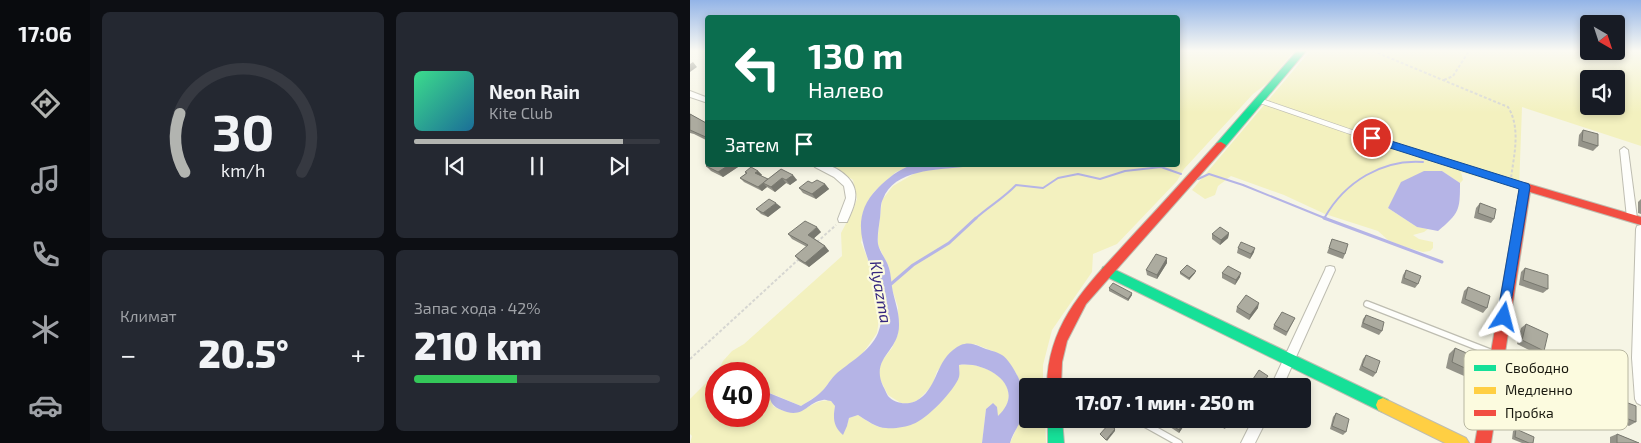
<!DOCTYPE html>
<html lang="ru">
<head>
<meta charset="utf-8">
<style>
  :root { --surface:#171b24; --page:#242831; --text:#f1f3f6; --muted:#9ea1a6; --line:#363941; --accent:#b2b4b0 }
  body { margin:0; font-family:"Exo 2",sans-serif; background:var(--page); color:var(--text); height:100vh; display:flex; flex-direction:column; font-size:19px; white-space:nowrap }
  * { box-sizing:border-box; margin:0 }
  p { font-size:16px; color:var(--muted) }
  .icon { flex:none; width:28px; height:28px; fill:none; stroke:currentColor; stroke-width:2; stroke-linecap:round; stroke-linejoin:round }
  .map { position:relative; flex:1; overflow:hidden }
  .panel { display:flex; flex-direction:column; gap:12px; padding:12px; background:#0d0f14; width:600px }
  .panel>* { flex:none }
  .guide { position:absolute; left:15px; top:15px; width:475px; height:152px; border-radius:5px; box-shadow:0 2px 8px #0003; background:#0b6e4f; color:#fff; overflow:hidden }
  .needle { width:32px; rotate:141deg }
  .tools { position:absolute; left:890px; top:15px; display:grid; gap:10px }
  .tools a { display:grid; place-items:center; width:45px; height:45px; border-radius:5px; background:var(--surface); box-shadow:0 2px 8px #0003; font-size:25px }
  .speed { position:absolute; left:15px; top:362px; display:flex; gap:10px; font-size:25px; font-weight:700; text-align:center }
  .speed>* { display:grid; place-content:center; width:65px; height:65px; border-radius:50%; background:var(--surface); box-shadow:0 2px 8px #0003; line-height:1 }
  .speed .limit { border:8px solid #d22; background:#fff; color:#111 }
  .pin { position:absolute; display:grid; place-items:center; width:42px; height:42px; color:#fff; margin:-21px; border:2px solid #fff; border-radius:50%; box-shadow:0 1px 5px #0007 }
  .me { position:absolute; width:55px; margin:-28px; rotate:9deg; stroke-linejoin:round; filter:drop-shadow(0 0 4px #0008) }
  .turn { display:flex; align-items:center; gap:18px; height:105px; padding:0 20px; font-size:22px }
  .turn .icon { width:65px; height:65px; stroke-width:2.5 }
  .turn b { display:block; font-size:35px; line-height:42px }
  .then { display:flex; align-items:center; height:48px; padding:0 20px; background:#0003; gap:10px; font-size:19px }
  .big { font-size:38px; font-weight:800; line-height:1.1 }
  .panel .tile { flex:1; display:flex; flex-direction:column; justify-content:center; gap:8px; min-width:0; padding:0 18px; border-radius:8px; background:var(--page) }
  .panel .dial { align-items:center; gap:0 }
  .dial svg { height:130px; overflow:visible; fill:none; stroke:var(--line); stroke-width:7; stroke-linecap:round; text-anchor:middle }
  .dial text { fill:var(--text); stroke:none }
  .song { display:flex; align-items:center; gap:15px }
  .cover { width:60px; height:60px; border-radius:8px; background:linear-gradient(135deg,hsl(150 70% 55%),hsl(200 70% 35%)) }
  .played { height:5px; border-radius:2px; background:linear-gradient(90deg,var(--accent) 85%,var(--line) 85%) }
  .keys { display:flex; justify-content:space-around; direction:ltr }
  .heat { display:flex; justify-content:space-between; align-items:center; font-size:28px; direction:ltr }
  .charge { height:8px; border-radius:4px; background:linear-gradient(90deg,#34c759 42%,var(--line) 0) }
  .panel .tiles { flex:1; display:grid; gap:12px; grid-template-columns:repeat(2,1fr) }
  .trip { position:absolute; left:329px; top:378px; width:292px; height:50px; border-radius:5px; background:var(--surface); box-shadow:0 2px 8px #0003; font-weight:800; line-height:50px; text-align:center }
  main { display:flex; flex:1; min-height:0 }
  .tabs { display:flex; flex-direction:column; width:90px; justify-content:space-around; align-items:center; background:#090b0e; color:var(--muted) }
  .tabs .icon { width:35px; height:35px }
  .tabs .selected { color:var(--accent) }
  .tabs b { font-size:22px; color:var(--text) }
  .map>svg:first-child { display:block }
  .green { fill:#f3f1bf; fill-rule:evenodd }
  .water { fill:#b5b4e6 }
  .lines { fill:none; stroke-linecap:round; stroke-linejoin:round }
  .stream-far1 { stroke:#b5b4e6; stroke-width:2 }
  .stream { stroke:#b5b4e6; stroke-width:3 }
  .lane-far1-casing { stroke:#bebdb1; stroke-width:6 }
  .lane-casing { stroke:#bebdb1; stroke-width:8 }
  .street-casing { stroke:#bebdb1; stroke-width:2 }
  .fast-casing { stroke:#bebdb1; stroke-width:2 }
  .slow-casing { stroke:#bebdb1; stroke-width:2 }
  .jam-casing { stroke:#bebdb1; stroke-width:2 }
  .path { stroke:#d6d6d1; stroke-width:2; stroke-dasharray:3 2; stroke-linecap:butt }
  .lane-far1 { stroke:#fefefb; stroke-width:4.5 }
  .lane { stroke:#fefefb; stroke-width:5.5 }
  .street { fill:#fefefb; fill-rule:evenodd }
  .fast { fill:#16e098; fill-rule:evenodd }
  .slow { fill:#ffcf43; fill-rule:evenodd }
  .jam { fill:#f24e42; fill-rule:evenodd }
  .wall { fill:#949389 }
  .shaded-wall { fill:#78786f }
  .building { fill:#acab9f; stroke:#78786f }
  .route { fill:#1a73e8; stroke:#114b97 }
  .labels { text-anchor:middle; stroke-width:4.5; stroke-linejoin:round; paint-order:stroke }
  .water-label { font-size:16px; font-style:italic; fill:#35267f; stroke:#fcfbdf }
  .key { fill:#fcfbdf; stroke:#b8b7a1; stroke-width:1 }
  .key-label { font-size:14px; fill:#19190f }
</style>
</head>
<body>
<main>
<nav class="tabs">
<b>17:06</b>
<svg class="icon selected" aria-label="directions" viewBox="0 0 24 24"><path d="M12 3l9 9-9 9-9-9zM9 14v-3h6M13 9l2 2-2 2"/></svg>
<svg class="icon" aria-label="music" viewBox="0 0 24 24"><path d="M9 18V5l10-2v13"/><circle cx="6" cy="18" r="3"/><circle cx="16" cy="16" r="3"/></svg>
<svg class="icon" aria-label="phone" viewBox="0 0 24 24"><path d="M5 4h4l2 5-3 2q2 4 5 5l2-3 5 2v4C11 20 4 13 5 4z"/></svg>
<svg class="icon" aria-label="climate" viewBox="0 0 24 24"><path d="M12 3v18M4 7l16 10M4 17L20 7"/></svg>
<svg class="icon" aria-label="car" viewBox="0 0 24 24"><path d="M5 17H2v-5l4-1 3-4h7l3 4 3 1v5h-3M9 17h6M6 11h13"/><circle cx="7" cy="17" r="2"/><circle cx="17" cy="17" r="2"/></svg>
</nav>
<section class="panel">
<div class="tiles">
<div class="tile dial"><svg viewBox="0 0 100 80">
<path d="M14 69A42 42 0 1 1 86 69"/>
<path d="M14 69A42 42 0 0 1 11 33" stroke="#b2b4b0"/>
<text x="50" y="56" font-size="32" font-weight="700">30</text>
<text x="50" y="72" font-size="11">km/h</text>
</svg></div>
<div class="tile">
<div class="song"><i class="cover"></i><div><b>Neon Rain</b><p>Kite Club</p></div></div>
<div class="played"></div>
<div class="keys"><svg class="icon" aria-label="previous" viewBox="0 0 24 24"><path d="M18 5L8 12l10 7zM5 5v14"/></svg><svg class="icon" aria-label="pause" viewBox="0 0 24 24"><path d="M8 5v14M16 5v14"/></svg><svg class="icon" aria-label="next" viewBox="0 0 24 24"><path d="M6 5l10 7-10 7zM19 5v14"/></svg></div>
</div>
<div class="tile"><p>Климат</p>
<div class="heat"><a>−</a><b class="big">20.5°</b><a>+</a></div>
</div>
<div class="tile"><p>Запас хода · 42%</p><b class="big">210 km</b><div class="charge"></div></div>
</div>
</section>
<div class="map">
<svg width="951" height="443" viewBox="0 0 951 443">
  <rect width="100%" height="100%" fill="#f6f5e5"/>
  <g class="green">
    <polygon points="488,51 604,51 579,82 563,94 494,169 487,181 427,244 403,254 402,272 362,330 353,365 353,386 338,386 338,419 355,419 356,443 320,443 336,407 331,383 324,370 305,352 285,344 247,371 242,386 228,400 219,404 211,403 198,395 189,377 188,370 191,362 202,348 208,334 208,307 202,289 199,267 188,245 188,235 192,200 203,186 227,172 277,165 488,165"/>
    <path d="M620 51H951V146L832 107 829 189 771 172 773 180 770 183 752 171 705 196 698 208 727 227 738 229 734 232 723 235 729 239 743 242V248L740 251 733 252 712 246 698 240 688 231 635 214 594 195 541 176 528 186 525 195 515 199 502 190ZM899 79H926V106H899Z"/>
    <path d="M134 165H222L206 172 183 193 171 242 188 285 190 312 187 333 173 353 143 377 131 393 111 406 80 393 83 406C113 423 120 397 141 401L145 406 144 415 157 426 159 418 168 415C176 420 186 428 196 428 228 430 266 397 269 365 299 361 338 388 308 417L303 403 296 409 292 443H0L2 436 0 434V399L28 371 33 361 42 351 54 344 152 256 151 233 163 210 167 199 163 180 151 172ZM26 374H69V416H26Z"/>
  </g>
  <g class="water">
    <path d="M222 165H277L273 167C247 170 204 169 193 199 190 204 191 212 190 218 189 226 187 236 188 244 190 253 197 260 199 268 201 274 201 281 202 287 204 300 209 310 209 324 210 352 180 357 193 386 195 389 196 393 198 396 205 404 217 405 226 401 247 390 245 364 263 350 273 342 280 342 291 347 297 350 306 351 312 355 323 362 337 393 336 405 336 418 323 430 320 443H292L296 409 303 403 307 407 308 416C338 388 298 361 269 365 269 369 270 373 269 377 265 390 236 420 223 424 216 427 204 429 196 428 187 428 176 420 168 415L159 418 157 426 153 435C143 426 143 418 145 406L141 401C138 401 136 399 133 400 116 402 114 421 89 409 81 405 80 400 79 393L111 406C117 402 125 398 130 393 136 388 139 381 145 375 159 362 180 352 188 333 208 282 141 235 188 188 198 178 209 169 222 165Z"/>
    <path d="M734 171H752L770 183C770 211 769 213 748 231L727 227 698 208 711 182Z"/>
  </g>
  <g class="lines">
    <g class="stream-far1">
      <polyline points="508,179 519,174 553,185 637,219"/>
      <path d="M635 217C655 182 692 159 733 162"/>
      <path d="M285 219C298 207 314 198 326 185L353 188 368 178 388 174 410 179 435 171 471 167 491 174"/>
    </g>
    <g class="stream">
      <polyline points="634,218 752,262"/>
      <polyline points="201,284 223,265 259,243 286,218"/>
    </g>
    <g class="lane-far1-casing">
      <polyline id="lane-far1" points="571,101 664,133 834,187"/>
    </g>
    <g class="lane-casing">
      <g id="lane">
        <polyline points="677,304 805,354"/>
        <polyline points="446,419 489,443"/>
      </g>
    </g>
    <g class="street-casing">
      <g id="street">
        <polygon points="0,91 18,98 18,103 0,97"/>
        <polygon points="934,147 938,150 947,218 946,221 938,221 937,218 930,150"/>
        <path d="M123 165C127 165 132 164 136 165 147 167 163 178 165 191 167 201 161 213 157 222H149L148 219 156 198 154 186 144 177 125 167Z"/>
        <polygon points="951,225 951,405 947,403 945,399 942,358 946,229 947,226"/>
        <polygon points="640,266 644,267 645,270 593,386 581,386 635,270 636,267"/>
        <polygon points="563,419 577,419 565,443 551,443"/>
      </g>
    </g>
    <g class="fast-casing">
      <g id="fast">
        <polygon points="607,51 616,51 535,147 527,147 526,145 527,143"/>
        <polygon points="417,266 698,400 700,405 698,410 693,412 688,410 413,275 411,271 413,267"/>
        <polygon points="358,419 372,419 374,443 358,443"/>
      </g>
    </g>
    <g class="slow-casing">
      <polygon id="slow" points="693,398 776,438 779,443 755,443 688,410 686,405 688,400"/>
    </g>
    <g class="jam-casing">
      <g id="jam">
        <path d="M531 142 536 145 535 147 396 304 377 341 372 362 371 386H357C358 318 403 280 445 233 473 203 500 173 527 143Z"/>
        <polygon points="835,183 951,217 951,225 840,192 801,443 785,443 830,187"/>
      </g>
    </g>
    <g class="path">
      <path d="M683 51 818 107C831 128 824 155 821 178"/>
      <polyline points="754,80 763,76 779,51"/>
      <polyline points="127,242 146,225"/>
      <polyline points="0,359 109,259"/>
    </g>
    <use href="#lane-far1" class="lane-far1"/>
    <use href="#lane" class="lane"/>
    <use href="#street" class="street"/>
    <use href="#fast" class="fast"/>
    <use href="#slow" class="slow"/>
    <use href="#jam" class="jam"/>
  </g>
  <g class="wall">
    <polygon points="0,114 18,124 18,141 4,134 0,133"/>
    <polygon points="893,130 908,146 903,151 888,146 889,135"/>
    <polygon points="18,165 45,165 48,167 33,177 21,171 16,166"/>
    <polygon points="91,169 107,180 100,185 96,183 85,192 77,187 72,191 54,182 50,178 56,173 55,172 68,171 72,175 71,176 78,179"/>
    <polygon points="122,183 135,184 139,189 126,199 113,193 109,188"/>
    <polygon points="951,199 951,214 948,213 948,202"/>
    <polygon points="790,203 804,219 801,223 784,218 786,208"/>
    <polygon points="91,207 78,217 71,214 66,209"/>
    <polygon points="131,232 124,238 135,246 139,251 119,267 109,261 105,256 117,247 102,239 98,234"/>
    <polygon points="539,233 538,238 530,245 522,239 522,234"/>
    <polygon points="642,239 655,254 653,259 637,253"/>
    <polygon points="548,248 564,252 560,259 547,253"/>
    <polygon points="477,258 477,263 467,279 457,275 456,270"/>
    <polygon points="835,268 858,289 853,293 829,285 831,272"/>
    <polygon points="716,270 728,284 725,288 711,283 713,275"/>
    <polygon points="490,272 505,273 499,280 490,274"/>
    <polygon points="532,273 550,277 545,285 532,278"/>
    <polygon points="778,287 797,308 793,313 771,303 774,291"/>
    <polygon points="419,288 442,295 438,301 419,291"/>
    <polygon points="547,307 568,308 559,320 546,312"/>
    <polygon points="676,315 692,331 689,335 671,327 673,319"/>
    <polygon points="605,318 596,336 583,329 584,325"/>
    <polygon points="836,324 854,351 849,355 827,344 831,328"/>
    <polygon points="765,348 796,378 790,383 756,368 759,354"/>
    <polygon points="676,355 686,373 683,377 669,370 673,359"/>
    <polygon points="869,366 879,391 873,394 861,389 863,370"/>
    <polygon points="577,378 571,386 569,386 562,381 563,379"/>
    <polygon points="823,394 840,417 835,420 816,411 818,398"/>
    <polygon points="922,397 946,422 939,426 916,416 916,400"/>
    <polygon points="646,413 656,432 653,435 640,429 643,417"/>
    <polygon points="521,419 540,419 535,429 520,421"/>
    <polygon points="497,421 489,433 480,427 480,424"/>
    <polygon points="826,429 843,443 832,443 822,439 823,431"/>
    <polygon points="927,434 949,443 920,443 920,437"/>
  </g>
  <g class="shaded-wall">
    <polygon points="3,62 7,67 0,72 0,64"/>
    <polygon points="39,165 45,165 48,167 33,177 28,172"/>
    <polygon points="68,171 72,175 69,177 65,173"/>
    <polygon points="103,175 107,180 100,185 96,180"/>
    <polygon points="92,178 96,183 85,192 81,187"/>
    <polygon points="73,183 77,187 72,191 68,187"/>
    <polygon points="135,184 139,189 126,199 122,194"/>
    <polygon points="86,203 91,207 78,217 73,213"/>
    <polygon points="127,227 131,232 122,240 118,235"/>
    <polygon points="539,233 538,238 530,245 531,240"/>
    <polygon points="135,246 139,251 119,267 115,263"/>
    <polygon points="565,248 564,252 560,259 561,254"/>
    <polygon points="477,258 477,263 467,279 467,275"/>
    <polygon points="506,271 505,273 499,280 499,278"/>
    <polygon points="551,273 550,277 545,285 546,280"/>
    <polygon points="442,293 442,295 438,301 438,299"/>
    <polygon points="569,303 568,308 559,320 560,315"/>
    <polygon points="496,419 497,419 497,421 489,433 489,430"/>
    <polygon points="425,429 425,431 417,441 416,440"/>
  </g>
  <g class="building">
    <polygon points="0,114 18,124 18,138 0,130"/>
    <polygon points="893,130 908,134 908,146 892,141"/>
    <polygon points="18,165 39,165 28,172 16,166"/>
    <polygon points="61,167 68,171 65,173 78,179 68,187 50,178 57,173 55,172"/>
    <polygon points="91,169 103,175 96,180 92,178 81,187 73,183"/>
    <polygon points="127,180 135,184 122,194 109,188 118,181 122,183"/>
    <polygon points="79,199 86,203 73,213 66,209"/>
    <polygon points="790,203 806,209 804,219 788,213"/>
    <polygon points="115,221 127,227 118,235 135,246 115,263 105,256 118,245 98,234"/>
    <polygon points="530,227 539,233 531,240 522,234"/>
    <polygon points="642,239 658,244 655,254 639,248"/>
    <polygon points="551,242 565,248 561,254 548,248"/>
    <polygon points="466,254 477,258 467,275 456,270"/>
    <polygon points="497,265 506,271 499,278 490,272"/>
    <polygon points="538,266 551,273 546,280 532,273"/>
    <polygon points="835,268 858,275 858,289 833,280"/>
    <polygon points="716,270 731,276 728,284 714,278"/>
    <polygon points="423,283 442,293 438,299 419,288"/>
    <polygon points="778,287 800,296 797,308 775,299"/>
    <polygon points="556,295 569,303 560,315 547,307"/>
    <polygon points="592,312 605,318 597,332 584,325"/>
    <polygon points="676,315 694,322 692,331 673,323"/>
    <polygon points="836,324 858,334 854,351 832,340"/>
    <polygon points="765,348 799,363 796,378 762,362"/>
    <polygon points="676,355 690,361 686,373 672,366"/>
    <polygon points="569,370 578,376 571,385 563,379"/>
    <polygon points="922,397 946,406 946,422 923,413"/>
    <polygon points="646,413 659,419 656,432 642,426"/>
    <polygon points="484,419 496,419 489,430 480,424"/>
    <polygon points="524,419 539,419 536,426"/>
    <polygon points="419,424 425,429 416,440 410,434"/>
    <polygon points="826,429 844,437 843,443 839,443 825,437"/>
    <polygon points="927,434 949,443 927,443"/>
  </g>
  <linearGradient id="sky" x2="0" y2="1"><stop stop-color="#93b4e7"/><stop offset="0.45" stop-color="#fbfaf3"/><stop offset="1" stop-color="#fbfaf3" stop-opacity="0"/></linearGradient>
  <rect width="951" height="113" fill="url(#sky)"/>
  <polygon class="route" points="682,135 839,184 840,187 818,321 814,323 809,321 807,317 829,189 678,141 677,138"/>
  <g class="labels">
    <g class="water-label">
      <text transform="translate(191 292) rotate(80)" y="6">Klyazma</text>
    </g>
  </g>
  <rect x="774" y="350" width="164" height="80" rx="8" class="key"/>
  <rect x="784" y="365" width="22" height="6" fill="#16e098"/>
  <rect x="784" y="387" width="22" height="7" fill="#ffcf43"/>
  <rect x="784" y="410" width="22" height="6" fill="#f24e42"/>
  <g class="key-label">
    <text x="815" y="373">Свободно</text>
    <text x="815" y="395">Медленно</text>
    <text x="815" y="418">Пробка</text>
  </g>
</svg>
<div class="tools">
<a><svg class="needle" viewBox="-14 -14 28 28"><path d="M0-13l5 13h-10z" fill="#e53935"/><path d="M0 13l5-13h-10z" fill="#9ea1a6"/></svg></a>
<a><svg class="icon" aria-label="sound" viewBox="0 0 24 24"><path d="M4 9h4l5-4v14l-5-4H4zM17 9q2 3 0 6"/></svg></a>
</div>
<div class="speed"><div class="limit">40</div></div>
<div class="pin" style="left:682px;top:138px;background:#d93025"><svg class="icon" aria-label="arrive" viewBox="0 0 24 24"><path d="M6 21V4h12l-3 4 3 4H6"/></svg></div>
<svg class="me" style="left:814px;top:317px" viewBox="-20 -20 40 40"><path d="M0-17L14 15 0 8-14 15z" fill="#1a73e8" stroke="#fff" stroke-width="4"/></svg>
<div class="trip">17:07 · 1 мин · 250 m</div>
<div class="guide">
<div class="turn"><svg class="icon" aria-label="left" viewBox="0 0 24 24"><path d="M17 20v-9H6M10 6l-5 5 5 5"/></svg><div><b>130 m</b>Налево</div></div>
<div class="then">Затем<svg class="icon" aria-label="arrive" viewBox="0 0 24 24"><path d="M6 21V4h12l-3 4 3 4H6"/></svg></div>
</div>
</div>
</main>
</body>
</html>
